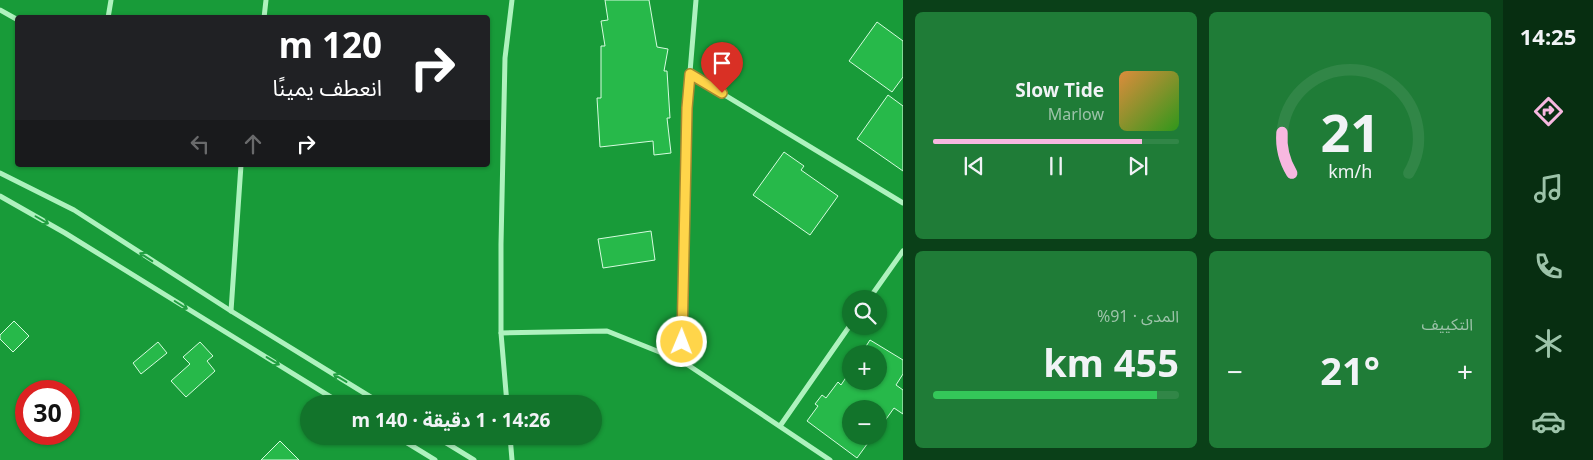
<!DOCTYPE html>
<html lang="ar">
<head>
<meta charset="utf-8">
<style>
  :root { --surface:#12742b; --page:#1f7c37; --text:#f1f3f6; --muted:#9cc3a9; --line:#318647; --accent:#f7b8e0 }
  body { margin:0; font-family:"Noto Sans","Noto Sans Arabic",sans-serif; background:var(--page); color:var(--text); direction:rtl; height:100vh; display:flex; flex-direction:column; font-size:19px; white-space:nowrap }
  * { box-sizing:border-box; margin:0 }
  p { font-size:16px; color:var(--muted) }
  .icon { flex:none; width:28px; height:28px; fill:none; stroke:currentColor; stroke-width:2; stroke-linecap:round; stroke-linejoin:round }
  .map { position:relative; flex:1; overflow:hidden; direction:ltr }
  .side { display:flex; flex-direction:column; gap:12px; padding:12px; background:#0a4018; width:600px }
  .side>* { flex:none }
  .guide { position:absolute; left:15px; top:15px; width:475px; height:152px; border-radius:5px; box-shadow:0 1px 4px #0004; direction:rtl; background:#202124; color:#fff; overflow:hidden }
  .fabs { position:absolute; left:842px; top:290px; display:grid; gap:10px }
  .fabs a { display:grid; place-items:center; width:45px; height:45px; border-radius:50%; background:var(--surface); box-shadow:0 1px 4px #0004; font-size:25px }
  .speed { position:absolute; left:15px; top:380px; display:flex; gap:10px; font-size:25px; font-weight:700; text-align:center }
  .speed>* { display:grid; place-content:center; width:65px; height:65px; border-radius:50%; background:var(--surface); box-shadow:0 1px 4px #0004; line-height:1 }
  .speed .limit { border:8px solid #d22; background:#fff; color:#111 }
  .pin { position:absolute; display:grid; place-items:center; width:42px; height:42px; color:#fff; margin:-51px -21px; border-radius:50% 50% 50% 0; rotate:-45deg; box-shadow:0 0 5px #0007 }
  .pin .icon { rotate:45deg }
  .me { position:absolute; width:55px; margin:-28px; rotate:1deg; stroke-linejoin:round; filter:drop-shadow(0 0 4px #0008) }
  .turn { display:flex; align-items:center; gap:18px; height:105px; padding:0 25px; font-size:22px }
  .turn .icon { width:65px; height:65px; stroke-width:2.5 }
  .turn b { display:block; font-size:35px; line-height:42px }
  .lanes { display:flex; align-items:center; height:48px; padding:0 25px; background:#0003; justify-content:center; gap:25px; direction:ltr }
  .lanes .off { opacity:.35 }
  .big { font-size:38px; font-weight:700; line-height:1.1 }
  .side .tile { flex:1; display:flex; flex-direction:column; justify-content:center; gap:8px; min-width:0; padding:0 18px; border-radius:8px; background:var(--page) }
  .side .dial { align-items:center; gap:0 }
  .dial svg { height:130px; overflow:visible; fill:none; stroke:var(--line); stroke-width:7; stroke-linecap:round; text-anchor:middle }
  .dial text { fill:var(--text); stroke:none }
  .song { display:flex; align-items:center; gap:15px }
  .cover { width:60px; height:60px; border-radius:8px; background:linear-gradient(135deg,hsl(30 70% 55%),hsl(110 70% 35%)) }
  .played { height:5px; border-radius:2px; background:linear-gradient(90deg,var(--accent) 85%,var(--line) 85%) }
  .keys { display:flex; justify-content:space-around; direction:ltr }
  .heat { display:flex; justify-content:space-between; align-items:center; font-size:28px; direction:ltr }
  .charge { height:8px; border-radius:4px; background:linear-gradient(90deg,#34c759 91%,var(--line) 0) }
  .side .tiles { flex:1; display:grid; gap:12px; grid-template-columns:repeat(2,1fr) }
  .trip { position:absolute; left:300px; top:395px; width:302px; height:50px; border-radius:25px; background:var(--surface); box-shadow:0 1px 4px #0004; font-weight:700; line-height:50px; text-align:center; direction:rtl }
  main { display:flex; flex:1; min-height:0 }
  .tabs { display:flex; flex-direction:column; width:90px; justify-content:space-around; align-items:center; background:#072e11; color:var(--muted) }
  .tabs .icon { width:35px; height:35px }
  .tabs .selected { color:var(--accent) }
  .tabs b { font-size:22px; color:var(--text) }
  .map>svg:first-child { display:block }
  .building { fill:#27b94a; stroke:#d6fcdf }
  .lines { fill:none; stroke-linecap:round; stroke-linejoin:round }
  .minor { stroke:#aef2be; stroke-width:5 }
  .oneway { stroke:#209f40 }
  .route-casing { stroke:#a68a30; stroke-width:12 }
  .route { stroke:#ffd54a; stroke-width:9 }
</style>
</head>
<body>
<main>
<nav class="tabs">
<b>14:25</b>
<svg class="icon selected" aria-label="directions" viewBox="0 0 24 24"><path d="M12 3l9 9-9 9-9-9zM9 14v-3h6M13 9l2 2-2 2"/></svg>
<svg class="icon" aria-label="music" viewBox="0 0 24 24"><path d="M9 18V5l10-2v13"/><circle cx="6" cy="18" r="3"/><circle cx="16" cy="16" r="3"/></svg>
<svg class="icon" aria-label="phone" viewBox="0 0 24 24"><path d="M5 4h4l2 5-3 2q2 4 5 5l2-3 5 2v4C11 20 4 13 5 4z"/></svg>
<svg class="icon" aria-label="climate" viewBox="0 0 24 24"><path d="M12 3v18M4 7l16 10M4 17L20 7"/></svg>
<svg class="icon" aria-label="car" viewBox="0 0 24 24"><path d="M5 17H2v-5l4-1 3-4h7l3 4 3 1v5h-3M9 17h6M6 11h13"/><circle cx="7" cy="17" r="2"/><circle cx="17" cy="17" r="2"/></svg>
</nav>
<section class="side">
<div class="tiles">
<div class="tile dial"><svg viewBox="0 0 100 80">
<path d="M14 69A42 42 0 1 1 86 69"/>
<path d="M14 69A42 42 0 0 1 8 44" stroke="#f7b8e0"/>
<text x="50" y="56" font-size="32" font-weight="700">21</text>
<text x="50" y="72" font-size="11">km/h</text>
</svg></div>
<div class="tile">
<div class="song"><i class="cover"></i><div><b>Slow Tide</b><p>Marlow</p></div></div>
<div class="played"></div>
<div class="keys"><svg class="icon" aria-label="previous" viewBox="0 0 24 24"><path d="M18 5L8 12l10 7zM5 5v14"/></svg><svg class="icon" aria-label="pause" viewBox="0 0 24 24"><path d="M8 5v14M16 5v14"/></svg><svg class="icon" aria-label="next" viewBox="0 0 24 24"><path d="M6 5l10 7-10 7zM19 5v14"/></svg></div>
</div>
<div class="tile"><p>التكييف</p>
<div class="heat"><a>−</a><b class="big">21°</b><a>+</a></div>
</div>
<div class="tile"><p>المدى · 91%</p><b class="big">455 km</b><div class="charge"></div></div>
</div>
</section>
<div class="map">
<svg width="903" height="460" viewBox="0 0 903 460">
  <rect width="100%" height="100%" fill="#189b39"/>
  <g class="building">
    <polygon points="605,0 649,0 657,47 668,49 664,71 667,71 670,118 667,118 671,153 654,155 653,141 600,147 597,98 601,98 601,46 605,46 601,21 608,20"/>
    <polygon points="877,22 903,41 903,77 892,92 849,61"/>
    <polygon points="888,95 903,106 903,171 857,139"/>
    <polygon points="784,152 804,166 801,170 838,196 810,235 753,195"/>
    <polygon points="651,231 655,260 603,268 598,239"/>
    <polygon points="14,321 29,336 13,352 0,339 0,335"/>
    <polygon points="870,340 903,360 903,374 896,385 903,390 903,414 894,408 879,429 879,409 851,409 851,436 873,436 857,458 807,421 818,406 815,404 822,395 826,398 838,382 841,385 851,370 851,381 879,381 879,354 861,354"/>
    <polygon points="158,342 167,353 141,374 133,363"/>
    <polygon points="200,342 213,356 207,361 215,371 186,397 171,381 190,364 183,357"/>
    <polygon points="280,441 299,460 261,460"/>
  </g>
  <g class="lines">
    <g class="minor">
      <polyline points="696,0 687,108 682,361 830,460"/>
      <polyline points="0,10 18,20"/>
      <polyline points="108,18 111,0"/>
      <polyline points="264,18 266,0"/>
      <polyline points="690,74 903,203"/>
      <polyline points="0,173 74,210 231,311 382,404"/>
      <polyline points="0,196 65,233 342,404"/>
      <polyline points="869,299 903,251"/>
      <polyline points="231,311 241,165"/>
      <polyline points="501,333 607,331 682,361"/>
      <polyline points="507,404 501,333 501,244 505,58 512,0"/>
      <polyline points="780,426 851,324"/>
      <polyline points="396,436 435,460"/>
      <polyline points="435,436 474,460"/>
      <polyline points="510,436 512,460"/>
    </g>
  </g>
  <defs><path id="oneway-shaft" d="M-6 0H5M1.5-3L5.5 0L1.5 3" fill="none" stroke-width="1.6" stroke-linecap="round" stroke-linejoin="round" transform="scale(1.25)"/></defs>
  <g class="oneway">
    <use href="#oneway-shaft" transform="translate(42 220) rotate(30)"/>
    <use href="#oneway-shaft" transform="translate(146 257) rotate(-147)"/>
    <use href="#oneway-shaft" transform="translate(181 305) rotate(32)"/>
    <use href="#oneway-shaft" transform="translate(273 361) rotate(31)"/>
    <use href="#oneway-shaft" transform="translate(340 378) rotate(-149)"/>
  </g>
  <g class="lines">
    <g class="route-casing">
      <polyline id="route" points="682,342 687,108 690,74 722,93"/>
    </g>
    <use href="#route" class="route"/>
  </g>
</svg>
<div class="fabs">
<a><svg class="icon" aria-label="search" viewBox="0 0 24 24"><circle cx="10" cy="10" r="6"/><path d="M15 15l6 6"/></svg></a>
<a>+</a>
<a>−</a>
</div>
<div class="speed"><div class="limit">30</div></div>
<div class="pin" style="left:722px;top:93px;background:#d93025"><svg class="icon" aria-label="arrive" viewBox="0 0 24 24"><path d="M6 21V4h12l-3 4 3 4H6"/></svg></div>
<svg class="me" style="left:682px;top:342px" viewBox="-20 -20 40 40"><circle r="17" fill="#ffd54a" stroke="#fff" stroke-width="3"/><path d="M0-11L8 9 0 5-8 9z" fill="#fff"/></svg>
<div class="trip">14:26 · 1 دقيقة · 140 m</div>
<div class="guide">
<div class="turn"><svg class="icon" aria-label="right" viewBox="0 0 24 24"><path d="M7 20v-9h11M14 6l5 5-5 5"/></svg><div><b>120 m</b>انعطف يمينًا</div></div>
<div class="lanes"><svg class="icon off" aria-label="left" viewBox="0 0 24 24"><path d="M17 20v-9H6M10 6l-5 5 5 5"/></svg><svg class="icon off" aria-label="ahead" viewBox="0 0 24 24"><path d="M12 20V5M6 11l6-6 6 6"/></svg><svg class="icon" aria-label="right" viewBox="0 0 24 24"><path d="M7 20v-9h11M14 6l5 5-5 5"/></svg></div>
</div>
</div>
</main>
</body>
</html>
